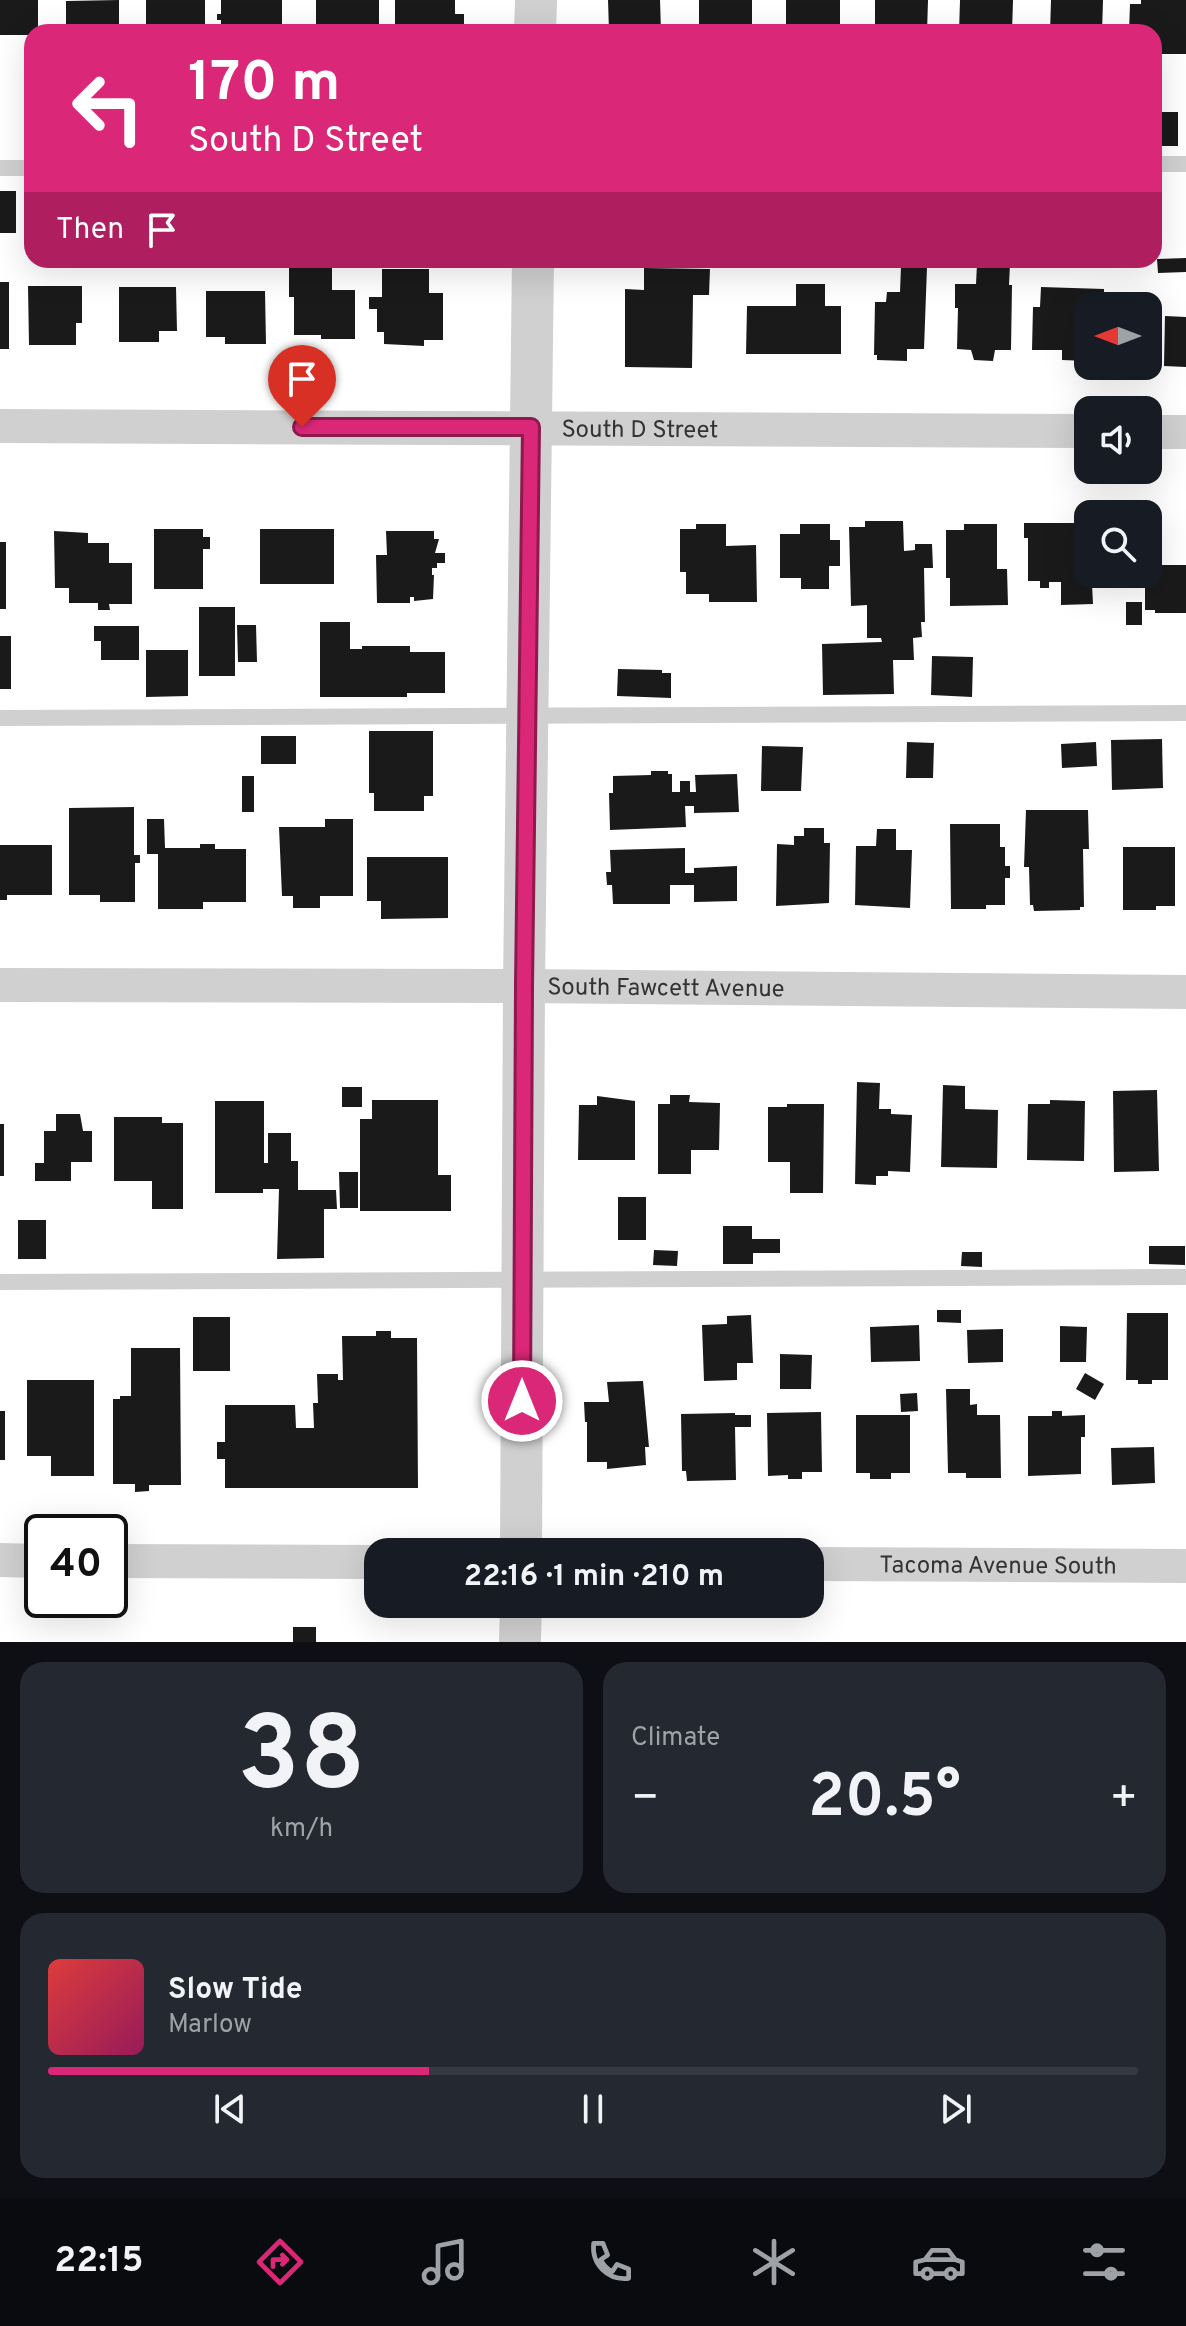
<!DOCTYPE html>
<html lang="en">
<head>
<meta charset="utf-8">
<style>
  :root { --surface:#171b24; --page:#242831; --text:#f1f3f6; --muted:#9ea1a6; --line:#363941; --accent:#db2777 }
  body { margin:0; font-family:Overpass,sans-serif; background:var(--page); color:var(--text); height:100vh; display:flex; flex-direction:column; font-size:30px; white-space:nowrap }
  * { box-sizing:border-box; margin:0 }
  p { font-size:26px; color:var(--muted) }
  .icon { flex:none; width:44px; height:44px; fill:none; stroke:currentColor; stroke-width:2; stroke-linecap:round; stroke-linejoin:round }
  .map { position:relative; height:1642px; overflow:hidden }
  .drawer { display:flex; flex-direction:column; gap:20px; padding:20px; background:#0d0f14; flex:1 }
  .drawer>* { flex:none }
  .hud { position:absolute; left:24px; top:24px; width:1138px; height:244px; border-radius:24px; box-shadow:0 8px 32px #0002; background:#db2777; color:#fff; overflow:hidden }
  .needle { width:52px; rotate:270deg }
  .buttons { position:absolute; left:1074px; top:292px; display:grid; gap:16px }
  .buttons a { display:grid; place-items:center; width:88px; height:88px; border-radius:16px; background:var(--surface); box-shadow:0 8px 32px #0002; font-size:40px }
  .speed { position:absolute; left:24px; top:1514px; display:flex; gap:16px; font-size:40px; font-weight:700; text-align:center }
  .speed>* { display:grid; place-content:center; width:104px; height:104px; border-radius:50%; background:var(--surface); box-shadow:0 8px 32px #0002; line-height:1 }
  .speed .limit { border:4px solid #111; border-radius:12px; background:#fff; color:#111 }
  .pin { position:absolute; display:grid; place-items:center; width:68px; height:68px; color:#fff; margin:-82px -34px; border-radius:50% 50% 50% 0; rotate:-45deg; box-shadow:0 0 8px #0007 }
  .pin .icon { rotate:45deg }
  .me { position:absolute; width:88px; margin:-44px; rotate:0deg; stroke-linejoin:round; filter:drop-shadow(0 0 6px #0008) }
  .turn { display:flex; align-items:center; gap:28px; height:168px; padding:0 32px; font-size:36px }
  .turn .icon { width:104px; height:104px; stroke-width:2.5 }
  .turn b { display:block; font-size:56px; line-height:68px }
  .then { display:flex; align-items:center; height:76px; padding:0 32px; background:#0003; gap:16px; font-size:30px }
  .big { font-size:60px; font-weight:700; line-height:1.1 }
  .drawer .tile { flex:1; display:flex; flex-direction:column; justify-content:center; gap:12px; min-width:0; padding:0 28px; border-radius:24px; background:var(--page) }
  .drawer .dial { align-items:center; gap:0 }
  .dial b { font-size:104px; line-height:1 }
  .song { display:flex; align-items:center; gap:24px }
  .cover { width:96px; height:96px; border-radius:12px; background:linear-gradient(135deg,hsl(0 70% 55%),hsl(330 70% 35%)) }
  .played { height:8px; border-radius:4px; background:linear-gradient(90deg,var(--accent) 35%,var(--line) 35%) }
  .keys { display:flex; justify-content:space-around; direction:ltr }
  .heat { display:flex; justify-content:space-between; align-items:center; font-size:44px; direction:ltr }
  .drawer .tiles { flex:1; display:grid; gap:20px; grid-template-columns:1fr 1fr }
  .tile:last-child { grid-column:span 2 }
  .trip { position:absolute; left:364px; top:1538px; width:460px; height:80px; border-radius:24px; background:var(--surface); box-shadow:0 8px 32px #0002; font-weight:700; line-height:80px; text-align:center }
  .tab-bar { display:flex; height:128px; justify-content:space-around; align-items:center; background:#090b0e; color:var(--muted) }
  .tab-bar .icon { width:56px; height:56px }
  .tab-bar .on { color:var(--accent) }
  .tab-bar b { font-size:36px; color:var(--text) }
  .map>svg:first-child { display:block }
  .building { fill:#1a1a1a }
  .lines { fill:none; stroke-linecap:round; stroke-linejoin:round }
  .service { stroke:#d0d0d0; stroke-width:16 }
  .minor { stroke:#d0d0d0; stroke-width:34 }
  .tertiary { stroke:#d0d0d0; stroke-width:42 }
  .route-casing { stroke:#8e194d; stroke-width:20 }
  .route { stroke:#db2777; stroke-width:14 }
  .labels { text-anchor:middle; stroke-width:8; stroke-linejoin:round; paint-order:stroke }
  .street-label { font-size:24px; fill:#333; stroke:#fff }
</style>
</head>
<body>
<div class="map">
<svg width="1186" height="1642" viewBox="0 0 1186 1642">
  <rect width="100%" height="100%" fill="#fff"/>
  <g class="building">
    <polygon points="0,0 38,0 38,32 32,32 32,35 0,35"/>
    <polygon points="119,0 119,32 66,32 66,1"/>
    <rect x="146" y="0" width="59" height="32"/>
    <polygon points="221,0 282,0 282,32 221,32 221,20 217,20 217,14 221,14"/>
    <rect x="316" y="0" width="63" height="32"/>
    <polygon points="395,0 455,0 455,14 464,14 464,30 395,32"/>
    <polygon points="608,0 660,0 661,32 609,32"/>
    <rect x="699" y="0" width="53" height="32"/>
    <rect x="786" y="0" width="54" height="32"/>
    <polygon points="875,0 928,0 927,32 875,32"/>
    <polygon points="960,0 1013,0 1012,32 959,32"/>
    <polygon points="1051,0 1103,0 1102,32 1050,32"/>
    <polygon points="1141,0 1186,0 1186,54 1154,54 1154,32 1129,32 1130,4 1141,4"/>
    <rect x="1154" y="112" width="24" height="34"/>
    <rect x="0" y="191" width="16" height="42"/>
    <polygon points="1186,258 1186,272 1158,273 1157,259"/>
    <polygon points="289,263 332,263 332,290 355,290 355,339 321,339 321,335 294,335 294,297 289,297"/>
    <polygon points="977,264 1010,264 1009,285 1012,285 1011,350 995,350 993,361 974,360 971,350 957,349 958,308 955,308 955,284 976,284"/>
    <polygon points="901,266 927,267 924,349 907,349 907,361 877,360 877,355 874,355 875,302 886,302 887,292 900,292"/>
    <polygon points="644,268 710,269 709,295 693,295 692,368 625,367 625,289 644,290"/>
    <polygon points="382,269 429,269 429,293 443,293 443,340 424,340 424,346 384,344 384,332 377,332 377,309 369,309 369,297 382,297"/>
    <rect x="0" y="282" width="9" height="67"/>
    <polygon points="796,284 825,284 825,306 841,306 841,354 746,354 747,306 796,306"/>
    <polygon points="28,286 82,286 82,323 76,323 76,345 29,345"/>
    <polygon points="119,287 176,287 177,331 159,331 159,342 119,342"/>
    <polygon points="1041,287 1104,289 1104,306 1088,306 1088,361 1062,360 1062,350 1032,350 1033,307 1040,307"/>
    <polygon points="206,291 265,291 266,344 225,344 225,337 206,337"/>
    <polygon points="1165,316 1186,317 1186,367 1164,366"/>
    <polygon points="865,521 903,521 904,551 915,550 915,544 932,544 933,568 924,568 925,622 921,622 922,637 913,638 914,660 893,660 894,694 823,695 822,644 882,642 881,638 867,638 867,605 851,606 849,527 865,527"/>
    <polygon points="1024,523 1079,523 1079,546 1088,545 1088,574 1102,574 1102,584 1092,584 1093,604 1061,605 1061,582 1049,582 1049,588 1040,588 1040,581 1028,581 1028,538 1024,538"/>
    <polygon points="696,524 726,524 726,546 756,545 757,602 709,602 709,594 686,594 686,572 680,572 680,529 696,529"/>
    <polygon points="800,524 830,524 830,540 840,540 840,566 829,566 829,589 801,589 801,578 780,578 780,534 800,534"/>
    <polygon points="964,524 997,524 997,569 1007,569 1008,605 950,606 950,578 946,578 946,530 964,530"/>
    <polygon points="154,529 203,529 203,537 210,537 210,549 203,549 203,589 154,589"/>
    <rect x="260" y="529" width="74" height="55"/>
    <polygon points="54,531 88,533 88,543 109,543 109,563 132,563 132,604 109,604 110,610 98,610 98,603 69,603 69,588 55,588"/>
    <polygon points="386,531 434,531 434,539 439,539 435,553 445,553 445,563 437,563 437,568 432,568 432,575 434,575 433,599 414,601 414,597 410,597 410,603 377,603 376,555 387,555"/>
    <rect x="0" y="542" width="6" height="67"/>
    <polygon points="1155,565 1186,565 1186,613 1155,613 1155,610 1145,610 1145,577 1155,577"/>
    <rect x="1126" y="602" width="16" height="23"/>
    <rect x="199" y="607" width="36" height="69"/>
    <polygon points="320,622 350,622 350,649 362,649 362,646 410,646 410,652 445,652 445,693 407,693 407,697 320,697"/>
    <polygon points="237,625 256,625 257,662 238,662"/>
    <polygon points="94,626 139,626 139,660 101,660 101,641 94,641"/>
    <rect x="0" y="636" width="11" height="53"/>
    <polygon points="146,650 188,650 188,696 146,697"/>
    <polygon points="932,656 973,657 972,697 931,695"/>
    <polygon points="618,669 662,670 662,673 671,673 671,698 617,696"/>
    <polygon points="369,731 433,731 433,796 424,796 424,811 374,811 374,793 369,793"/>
    <rect x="261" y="736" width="35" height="28"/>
    <polygon points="1162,739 1163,788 1112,790 1111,740"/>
    <polygon points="907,742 934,743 933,778 906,778"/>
    <polygon points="1096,742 1097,766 1062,768 1061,744"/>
    <polygon points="762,746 803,747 801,791 761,791"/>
    <polygon points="651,771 668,771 668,774 672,774 672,792 680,792 680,781 690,781 690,792 696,792 695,775 737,774 739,812 694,813 694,806 685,806 686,827 610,830 609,793 613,793 613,776 651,775"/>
    <rect x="242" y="776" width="12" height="36"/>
    <polygon points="134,807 134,855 140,855 140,863 135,863 135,902 100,902 100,895 69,895 69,808"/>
    <polygon points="1026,810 1088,810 1089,849 1083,849 1084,907 1080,907 1080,910 1034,911 1033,905 1030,905 1029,867 1024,867"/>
    <polygon points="147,819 164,819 165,848 200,848 200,844 215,844 215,849 246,849 246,902 203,902 203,909 158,909 158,854 147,854"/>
    <polygon points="325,819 353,819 353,896 320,896 320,908 293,908 293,896 282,896 279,827 325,827"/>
    <polygon points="950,824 1000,824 1000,847 1005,847 1005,866 1010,866 1010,878 1005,878 1005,905 986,905 986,909 951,909"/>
    <polygon points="804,828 824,828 824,843 830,843 829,903 776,906 777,844 794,845 794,836 804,836"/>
    <polygon points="877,829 896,829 896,850 912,850 910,908 855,905 856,846 876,846"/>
    <polygon points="0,845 52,845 52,895 7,895 7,900 0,900"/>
    <polygon points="1123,847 1175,847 1175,906 1156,906 1156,910 1123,910"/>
    <polygon points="685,848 685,873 694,873 694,868 737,866 737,901 694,902 694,885 670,885 670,904 613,904 612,885 607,885 606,872 611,872 610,850"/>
    <polygon points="367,857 448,857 448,918 381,919 381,901 367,901"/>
    <polygon points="857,1082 880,1083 879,1109 891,1109 891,1114 912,1115 910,1172 888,1171 888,1176 876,1176 876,1185 855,1184"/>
    <polygon points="943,1085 965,1086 965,1109 998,1110 997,1168 941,1167"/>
    <rect x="342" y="1087" width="20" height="20"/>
    <polygon points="1157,1090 1159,1171 1114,1172 1113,1091"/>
    <polygon points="670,1095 690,1095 689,1102 720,1103 719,1150 691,1150 691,1174 658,1174 658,1104 670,1104"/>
    <polygon points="597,1096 635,1101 635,1160 578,1160 579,1105 597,1105"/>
    <polygon points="372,1100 438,1100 438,1175 451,1175 451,1211 360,1211 360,1119 372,1119"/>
    <polygon points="1050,1100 1085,1101 1084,1161 1027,1160 1028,1104 1050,1104"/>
    <polygon points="215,1101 264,1101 264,1163 268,1163 268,1133 291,1133 291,1161 298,1161 298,1190 336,1190 337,1209 324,1209 324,1258 277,1259 279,1189 263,1189 263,1193 215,1193"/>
    <polygon points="787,1104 824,1104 823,1193 790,1193 790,1162 768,1162 768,1107 787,1107"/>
    <polygon points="56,1114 80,1114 83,1131 92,1131 92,1162 71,1162 71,1181 35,1181 35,1163 44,1163 44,1131 56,1131"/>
    <polygon points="114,1117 162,1117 162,1123 183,1123 183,1209 152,1209 152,1181 114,1181"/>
    <rect x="0" y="1124" width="4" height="52"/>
    <polygon points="339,1172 358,1172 358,1208 340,1208"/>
    <rect x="618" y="1197" width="28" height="43"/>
    <rect x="18" y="1220" width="28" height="39"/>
    <polygon points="723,1226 752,1226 752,1239 780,1239 780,1253 753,1253 753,1264 723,1264"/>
    <polygon points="1149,1246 1185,1246 1185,1265 1149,1264"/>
    <polygon points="654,1250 678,1251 677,1266 653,1265"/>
    <polygon points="962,1252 982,1252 982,1267 961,1266"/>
    <polygon points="937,1310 961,1310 961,1323 937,1322"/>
    <polygon points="1127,1313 1168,1313 1168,1380 1152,1380 1152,1384 1138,1384 1138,1380 1126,1380"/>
    <polygon points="751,1315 753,1363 737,1363 737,1380 704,1381 702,1325 727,1324 727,1316"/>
    <rect x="193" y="1317" width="37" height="54"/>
    <polygon points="919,1325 920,1361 871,1362 870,1327"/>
    <polygon points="1060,1326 1087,1327 1086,1362 1060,1362"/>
    <polygon points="1003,1329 1003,1362 968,1363 967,1330"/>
    <polygon points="376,1331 391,1331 391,1338 417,1338 418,1488 225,1488 225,1459 217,1459 217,1442 225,1442 225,1405 295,1405 296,1428 314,1428 313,1403 318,1403 317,1374 338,1374 338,1380 343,1380 342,1336 376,1336"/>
    <polygon points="131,1348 180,1348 181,1485 149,1485 149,1491 135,1492 135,1484 113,1484 113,1399 120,1399 120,1396 131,1396"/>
    <polygon points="780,1354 812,1355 811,1389 780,1389"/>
    <polygon points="1085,1373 1104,1384 1095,1400 1076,1389"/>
    <polygon points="27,1380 94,1380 94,1476 51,1476 51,1456 27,1456"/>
    <polygon points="643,1381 649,1447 645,1447 646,1465 607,1469 607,1462 587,1462 587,1422 585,1422 584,1402 609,1402 607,1382"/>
    <polygon points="946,1389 970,1389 970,1405 977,1404 977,1415 1000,1415 1001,1478 966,1478 966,1473 948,1473"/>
    <polygon points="917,1393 918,1411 901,1412 900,1394"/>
    <rect x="0" y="1411" width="5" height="49"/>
    <polygon points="1052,1411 1062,1411 1062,1416 1085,1415 1085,1437 1081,1437 1081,1474 1028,1476 1028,1416 1052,1416"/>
    <polygon points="821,1412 822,1472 802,1472 802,1479 788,1479 788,1475 768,1476 767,1413"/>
    <polygon points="735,1413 735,1415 751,1415 751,1427 735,1427 736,1480 687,1481 686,1471 682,1471 681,1414"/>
    <polygon points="856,1415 910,1415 910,1473 891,1473 891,1479 870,1479 870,1473 856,1473"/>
    <polygon points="1154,1447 1155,1483 1112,1485 1111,1448"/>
    <rect x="293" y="1627" width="23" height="15"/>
  </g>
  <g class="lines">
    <g class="service">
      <polyline points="1154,164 1186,164"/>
      <polyline points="0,168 32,168"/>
      <polyline points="0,718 1186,713"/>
      <polyline points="0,1282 1186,1277"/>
    </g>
    <g class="minor">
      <path id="s1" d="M0 426 1088 431"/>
      <polyline points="1148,432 1186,432"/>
      <path id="s2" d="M0 985 524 986 1186 992"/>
      <polyline points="0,1560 42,1561"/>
      <polyline points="110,1561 378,1562"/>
      <path id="s3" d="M810 1564 1186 1566"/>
    </g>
    <g class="tertiary">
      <polyline points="535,32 536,0"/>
      <polyline points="521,1552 524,986 533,260"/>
      <polyline points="520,1642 521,1604"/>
    </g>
  </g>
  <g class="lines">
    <g class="route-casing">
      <polyline id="route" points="302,427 531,427 524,986 522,1401"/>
    </g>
    <use href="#route" class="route"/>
  </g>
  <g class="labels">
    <g class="street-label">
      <text dy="8" stroke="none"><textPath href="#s1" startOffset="640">South D Street</textPath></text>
      <text dy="8" stroke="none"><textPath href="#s2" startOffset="666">South Fawcett Avenue</textPath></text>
      <text dy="8" stroke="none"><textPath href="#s3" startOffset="188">Tacoma Avenue South</textPath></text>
    </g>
  </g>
</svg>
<div class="buttons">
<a><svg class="needle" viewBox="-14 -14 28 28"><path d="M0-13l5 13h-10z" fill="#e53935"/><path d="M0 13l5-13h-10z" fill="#9ea1a6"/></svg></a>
<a><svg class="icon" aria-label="sound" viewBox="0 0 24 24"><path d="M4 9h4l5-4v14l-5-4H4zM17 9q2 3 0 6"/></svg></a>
<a><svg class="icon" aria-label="search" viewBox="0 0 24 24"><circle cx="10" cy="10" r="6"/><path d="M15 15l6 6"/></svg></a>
</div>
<div class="speed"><div class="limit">40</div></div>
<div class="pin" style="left:302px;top:427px;background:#d93025"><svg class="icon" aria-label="arrive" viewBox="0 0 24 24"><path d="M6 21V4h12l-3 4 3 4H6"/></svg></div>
<svg class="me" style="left:522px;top:1401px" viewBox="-20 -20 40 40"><circle r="17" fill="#db2777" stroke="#fff" stroke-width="3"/><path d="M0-11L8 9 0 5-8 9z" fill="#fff"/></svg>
<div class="trip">22:16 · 1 min · 210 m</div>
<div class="hud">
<div class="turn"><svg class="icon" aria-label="left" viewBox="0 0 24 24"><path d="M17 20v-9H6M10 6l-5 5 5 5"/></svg><div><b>170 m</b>South D Street</div></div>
<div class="then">Then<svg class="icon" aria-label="arrive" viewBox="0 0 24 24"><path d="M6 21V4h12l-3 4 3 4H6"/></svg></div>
</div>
</div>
<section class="drawer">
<div class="tiles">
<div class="tile dial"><b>38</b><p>km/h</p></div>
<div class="tile"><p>Climate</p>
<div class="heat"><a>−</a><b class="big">20.5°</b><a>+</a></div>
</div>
<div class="tile">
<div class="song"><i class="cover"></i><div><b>Slow Tide</b><p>Marlow</p></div></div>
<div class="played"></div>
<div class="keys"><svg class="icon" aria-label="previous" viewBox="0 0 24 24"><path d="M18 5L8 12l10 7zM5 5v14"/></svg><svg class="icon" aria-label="pause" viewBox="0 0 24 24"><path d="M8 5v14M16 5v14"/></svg><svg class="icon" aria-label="next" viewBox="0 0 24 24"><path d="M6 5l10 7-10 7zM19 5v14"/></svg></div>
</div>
</div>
</section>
<nav class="tab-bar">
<b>22:15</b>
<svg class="icon on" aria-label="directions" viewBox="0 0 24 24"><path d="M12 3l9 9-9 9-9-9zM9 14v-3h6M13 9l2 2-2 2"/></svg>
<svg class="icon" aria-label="music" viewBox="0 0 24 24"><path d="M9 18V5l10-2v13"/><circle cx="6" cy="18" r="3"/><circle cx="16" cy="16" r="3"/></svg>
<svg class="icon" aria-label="phone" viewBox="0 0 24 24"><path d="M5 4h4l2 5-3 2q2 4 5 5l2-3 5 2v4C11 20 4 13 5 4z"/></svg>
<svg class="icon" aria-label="climate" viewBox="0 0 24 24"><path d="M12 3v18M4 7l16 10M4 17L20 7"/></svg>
<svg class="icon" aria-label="car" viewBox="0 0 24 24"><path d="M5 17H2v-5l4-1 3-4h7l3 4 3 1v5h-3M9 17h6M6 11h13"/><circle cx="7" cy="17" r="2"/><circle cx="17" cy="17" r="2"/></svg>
<svg class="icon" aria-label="filters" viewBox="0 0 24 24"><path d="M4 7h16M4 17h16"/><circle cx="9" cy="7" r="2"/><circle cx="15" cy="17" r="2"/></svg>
</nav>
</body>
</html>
